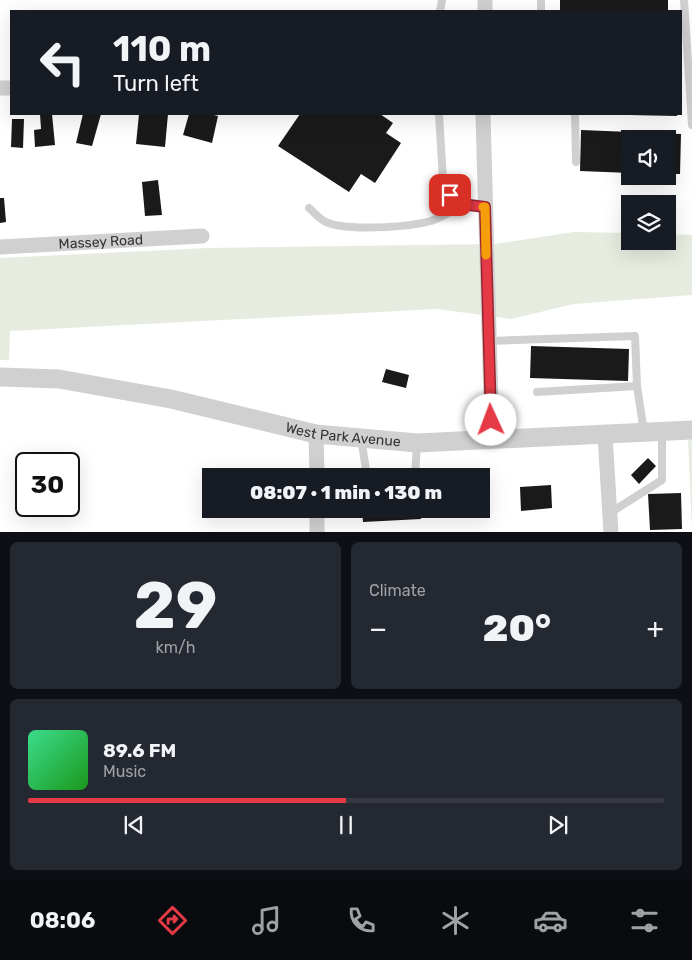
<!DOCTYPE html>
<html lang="en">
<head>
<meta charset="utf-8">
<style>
  :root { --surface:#171b24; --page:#242831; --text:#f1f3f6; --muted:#9ea1a6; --line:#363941; --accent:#e63946 }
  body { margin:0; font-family:Rubik,sans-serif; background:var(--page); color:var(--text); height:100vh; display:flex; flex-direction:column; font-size:19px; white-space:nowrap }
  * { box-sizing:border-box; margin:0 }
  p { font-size:16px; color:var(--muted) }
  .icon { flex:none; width:28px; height:28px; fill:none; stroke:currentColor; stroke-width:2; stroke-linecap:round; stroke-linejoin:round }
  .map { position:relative; height:532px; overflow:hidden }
  .details { display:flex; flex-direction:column; gap:10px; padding:10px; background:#0d0f14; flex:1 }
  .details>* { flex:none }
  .banner { position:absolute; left:10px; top:10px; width:672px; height:105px; border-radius:0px; box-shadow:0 5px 20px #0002; background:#171b24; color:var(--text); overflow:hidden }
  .buttons { position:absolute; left:621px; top:130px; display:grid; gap:10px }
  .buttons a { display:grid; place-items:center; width:55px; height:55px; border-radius:0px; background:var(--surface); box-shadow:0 5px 20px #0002; font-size:25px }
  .speed { position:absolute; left:15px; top:452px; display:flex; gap:10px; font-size:25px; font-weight:700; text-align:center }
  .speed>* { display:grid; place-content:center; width:65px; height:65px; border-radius:50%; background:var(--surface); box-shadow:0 5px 20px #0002; line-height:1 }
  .speed .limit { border:2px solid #111; border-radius:8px; background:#fff; color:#111 }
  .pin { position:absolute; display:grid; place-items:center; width:42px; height:42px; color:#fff; margin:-21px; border-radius:10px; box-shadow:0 2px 8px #0006 }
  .me { position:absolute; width:55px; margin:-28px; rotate:358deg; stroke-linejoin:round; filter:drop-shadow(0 0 4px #0008) }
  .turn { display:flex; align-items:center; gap:18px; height:105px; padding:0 20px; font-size:22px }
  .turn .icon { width:65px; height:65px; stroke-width:2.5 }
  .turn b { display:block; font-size:35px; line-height:42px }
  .big { font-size:38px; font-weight:800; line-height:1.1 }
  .details .tile { flex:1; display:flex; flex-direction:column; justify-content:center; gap:8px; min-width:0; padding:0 18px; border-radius:8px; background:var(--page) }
  .details .dial { align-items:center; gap:0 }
  .dial b { font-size:65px; line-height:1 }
  .song { display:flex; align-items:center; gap:15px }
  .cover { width:60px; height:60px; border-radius:8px; background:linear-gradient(135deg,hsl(150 70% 55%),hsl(120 70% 35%)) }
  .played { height:5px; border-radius:2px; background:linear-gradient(90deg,var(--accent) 50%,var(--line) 50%) }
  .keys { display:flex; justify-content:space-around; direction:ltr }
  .heat { display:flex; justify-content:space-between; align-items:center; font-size:28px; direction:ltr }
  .details .tiles { flex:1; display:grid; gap:10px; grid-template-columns:1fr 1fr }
  .tile:last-child { grid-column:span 2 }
  .trip { position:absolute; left:202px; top:468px; width:288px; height:50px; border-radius:0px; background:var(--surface); box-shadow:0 5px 20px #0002; font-weight:800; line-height:50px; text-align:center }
  .tab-bar { display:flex; height:80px; justify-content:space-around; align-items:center; background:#090b0e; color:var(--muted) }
  .tab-bar .icon { width:35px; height:35px }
  .tab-bar .active { color:var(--accent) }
  .tab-bar b { font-size:22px; color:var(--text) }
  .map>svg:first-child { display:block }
  .green { fill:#e6ecdf }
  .building { fill:#1a1a1a }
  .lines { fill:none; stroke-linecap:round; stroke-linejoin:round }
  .service { stroke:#d0d0d0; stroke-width:8 }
  .minor { stroke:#d0d0d0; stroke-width:15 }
  .tertiary { stroke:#d0d0d0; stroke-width:19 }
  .route-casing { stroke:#96252e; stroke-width:12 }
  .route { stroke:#e63946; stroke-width:9 }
  .slow { stroke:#f59e0b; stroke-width:9 }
  .labels { text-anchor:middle; stroke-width:5; stroke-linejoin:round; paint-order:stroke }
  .street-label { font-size:14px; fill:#333; stroke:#fff }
</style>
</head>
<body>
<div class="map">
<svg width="692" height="533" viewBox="0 0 692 533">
  <rect width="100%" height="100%" fill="#fff"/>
  <g class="green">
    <polygon points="574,232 630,233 630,241 668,241 668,234 692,235 692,295 574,304 511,319 437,309 10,331 9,360 0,360 0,258 208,248 495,244"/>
    <polygon points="692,439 692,533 688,440"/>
  </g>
  <g class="building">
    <rect x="560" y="0" width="108" height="11"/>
    <polygon points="40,114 52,114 55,145 35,147 34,130 41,129"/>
    <polygon points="83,114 101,114 92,146 76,143"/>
    <polygon points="139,114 168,114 165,147 136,144"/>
    <polygon points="189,114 210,114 218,116 212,143 183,135"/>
    <polygon points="300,114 380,114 393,123 386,133 401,143 375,183 361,174 349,192 278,146"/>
    <polygon points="629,114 677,114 677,116 629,115"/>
    <polygon points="12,119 24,119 23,148 11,147"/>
    <polygon points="581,130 681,134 680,174 668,174 668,139 630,139 630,173 580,171"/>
    <polygon points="158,180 162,215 145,216 142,182"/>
    <polygon points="0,198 4,198 6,222 0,223"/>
    <polygon points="531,346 629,349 628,381 530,378"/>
    <polygon points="386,369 409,375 406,388 382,382"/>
    <polygon points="648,458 656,466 639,484 631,475"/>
    <polygon points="551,485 552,508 521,511 520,487"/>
    <polygon points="681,493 682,529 650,530 648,494"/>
    <polygon points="362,509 420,509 421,519 363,522"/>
  </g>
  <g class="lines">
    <g class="service">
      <polyline points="541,0 541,11"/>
      <polyline points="684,0 692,125"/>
      <polyline points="440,11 442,0"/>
      <polyline points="439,114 443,180 450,195 461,204 485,207"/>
      <polyline points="575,114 576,162"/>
      <path d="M309 208C314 212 318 218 324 221 343 232 409 227 431 221 442 217 452 211 461 204"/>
      <polyline points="489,341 635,336 637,386"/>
      <polyline points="537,392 637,386 644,432"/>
      <polyline points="361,438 367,476"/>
      <polyline points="415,476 417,443"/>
      <polyline points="610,513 662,480 662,432"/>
    </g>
    <g class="minor">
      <polyline points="485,11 485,0"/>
      <polyline points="0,88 11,88"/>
      <polyline points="483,114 492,439"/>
      <path id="s1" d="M0 247 202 236"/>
      <polyline points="316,434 317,476"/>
      <polyline points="605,435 611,533"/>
      <polyline points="317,509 317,533"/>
    </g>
    <path class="tertiary" id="s2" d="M0 377 59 379 171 399 316 434 417 443 692 430"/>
  </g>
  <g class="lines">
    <g class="route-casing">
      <polyline id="route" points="450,195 461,204 485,207 491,420"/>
    </g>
    <use href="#route" class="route"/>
    <polyline class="slow" points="483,207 485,207 486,255"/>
  </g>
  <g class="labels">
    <g class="street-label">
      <text dy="5" stroke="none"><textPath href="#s1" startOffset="101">Massey Road</textPath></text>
      <text dy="5" stroke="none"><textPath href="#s2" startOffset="349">West Park Avenue</textPath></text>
    </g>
  </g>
</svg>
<div class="buttons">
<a><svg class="icon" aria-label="sound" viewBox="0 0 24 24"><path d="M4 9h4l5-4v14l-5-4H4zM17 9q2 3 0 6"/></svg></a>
<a><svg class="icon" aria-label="layers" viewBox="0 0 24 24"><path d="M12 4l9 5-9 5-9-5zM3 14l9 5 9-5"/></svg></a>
</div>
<div class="speed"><div class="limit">30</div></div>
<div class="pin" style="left:450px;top:195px;background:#d93025"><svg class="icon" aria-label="arrive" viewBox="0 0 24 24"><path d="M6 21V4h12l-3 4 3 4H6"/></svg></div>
<svg class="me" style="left:491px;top:420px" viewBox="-20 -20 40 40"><circle r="19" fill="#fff"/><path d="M0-13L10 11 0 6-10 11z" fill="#e63946"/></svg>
<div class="trip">08:07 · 1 min · 130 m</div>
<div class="banner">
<div class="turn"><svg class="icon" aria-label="left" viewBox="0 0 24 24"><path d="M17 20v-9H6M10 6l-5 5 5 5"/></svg><div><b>110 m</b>Turn left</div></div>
</div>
</div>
<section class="details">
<div class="tiles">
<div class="tile dial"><b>29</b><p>km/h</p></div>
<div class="tile"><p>Climate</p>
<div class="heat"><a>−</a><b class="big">20°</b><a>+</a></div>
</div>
<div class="tile">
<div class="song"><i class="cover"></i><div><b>89.6 FM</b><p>Music</p></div></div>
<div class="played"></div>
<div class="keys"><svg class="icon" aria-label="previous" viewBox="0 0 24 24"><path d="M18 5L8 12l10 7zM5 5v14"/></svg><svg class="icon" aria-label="pause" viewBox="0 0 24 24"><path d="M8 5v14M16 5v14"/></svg><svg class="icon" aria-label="next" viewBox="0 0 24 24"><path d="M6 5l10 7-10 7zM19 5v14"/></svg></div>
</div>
</div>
</section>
<nav class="tab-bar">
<b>08:06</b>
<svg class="icon active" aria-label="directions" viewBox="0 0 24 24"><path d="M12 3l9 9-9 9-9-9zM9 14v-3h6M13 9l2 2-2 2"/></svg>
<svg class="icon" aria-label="music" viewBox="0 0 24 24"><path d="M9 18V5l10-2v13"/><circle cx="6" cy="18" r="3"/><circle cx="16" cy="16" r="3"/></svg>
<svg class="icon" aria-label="phone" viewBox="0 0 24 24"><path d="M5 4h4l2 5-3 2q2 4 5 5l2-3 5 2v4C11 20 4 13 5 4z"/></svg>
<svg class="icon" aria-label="climate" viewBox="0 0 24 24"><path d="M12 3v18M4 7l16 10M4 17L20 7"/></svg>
<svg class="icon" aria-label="car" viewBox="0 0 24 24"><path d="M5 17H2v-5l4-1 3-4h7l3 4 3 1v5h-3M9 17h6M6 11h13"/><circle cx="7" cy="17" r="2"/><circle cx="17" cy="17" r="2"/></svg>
<svg class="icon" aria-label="filters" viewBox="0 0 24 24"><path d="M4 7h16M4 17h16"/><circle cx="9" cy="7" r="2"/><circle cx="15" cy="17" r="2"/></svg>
</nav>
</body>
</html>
